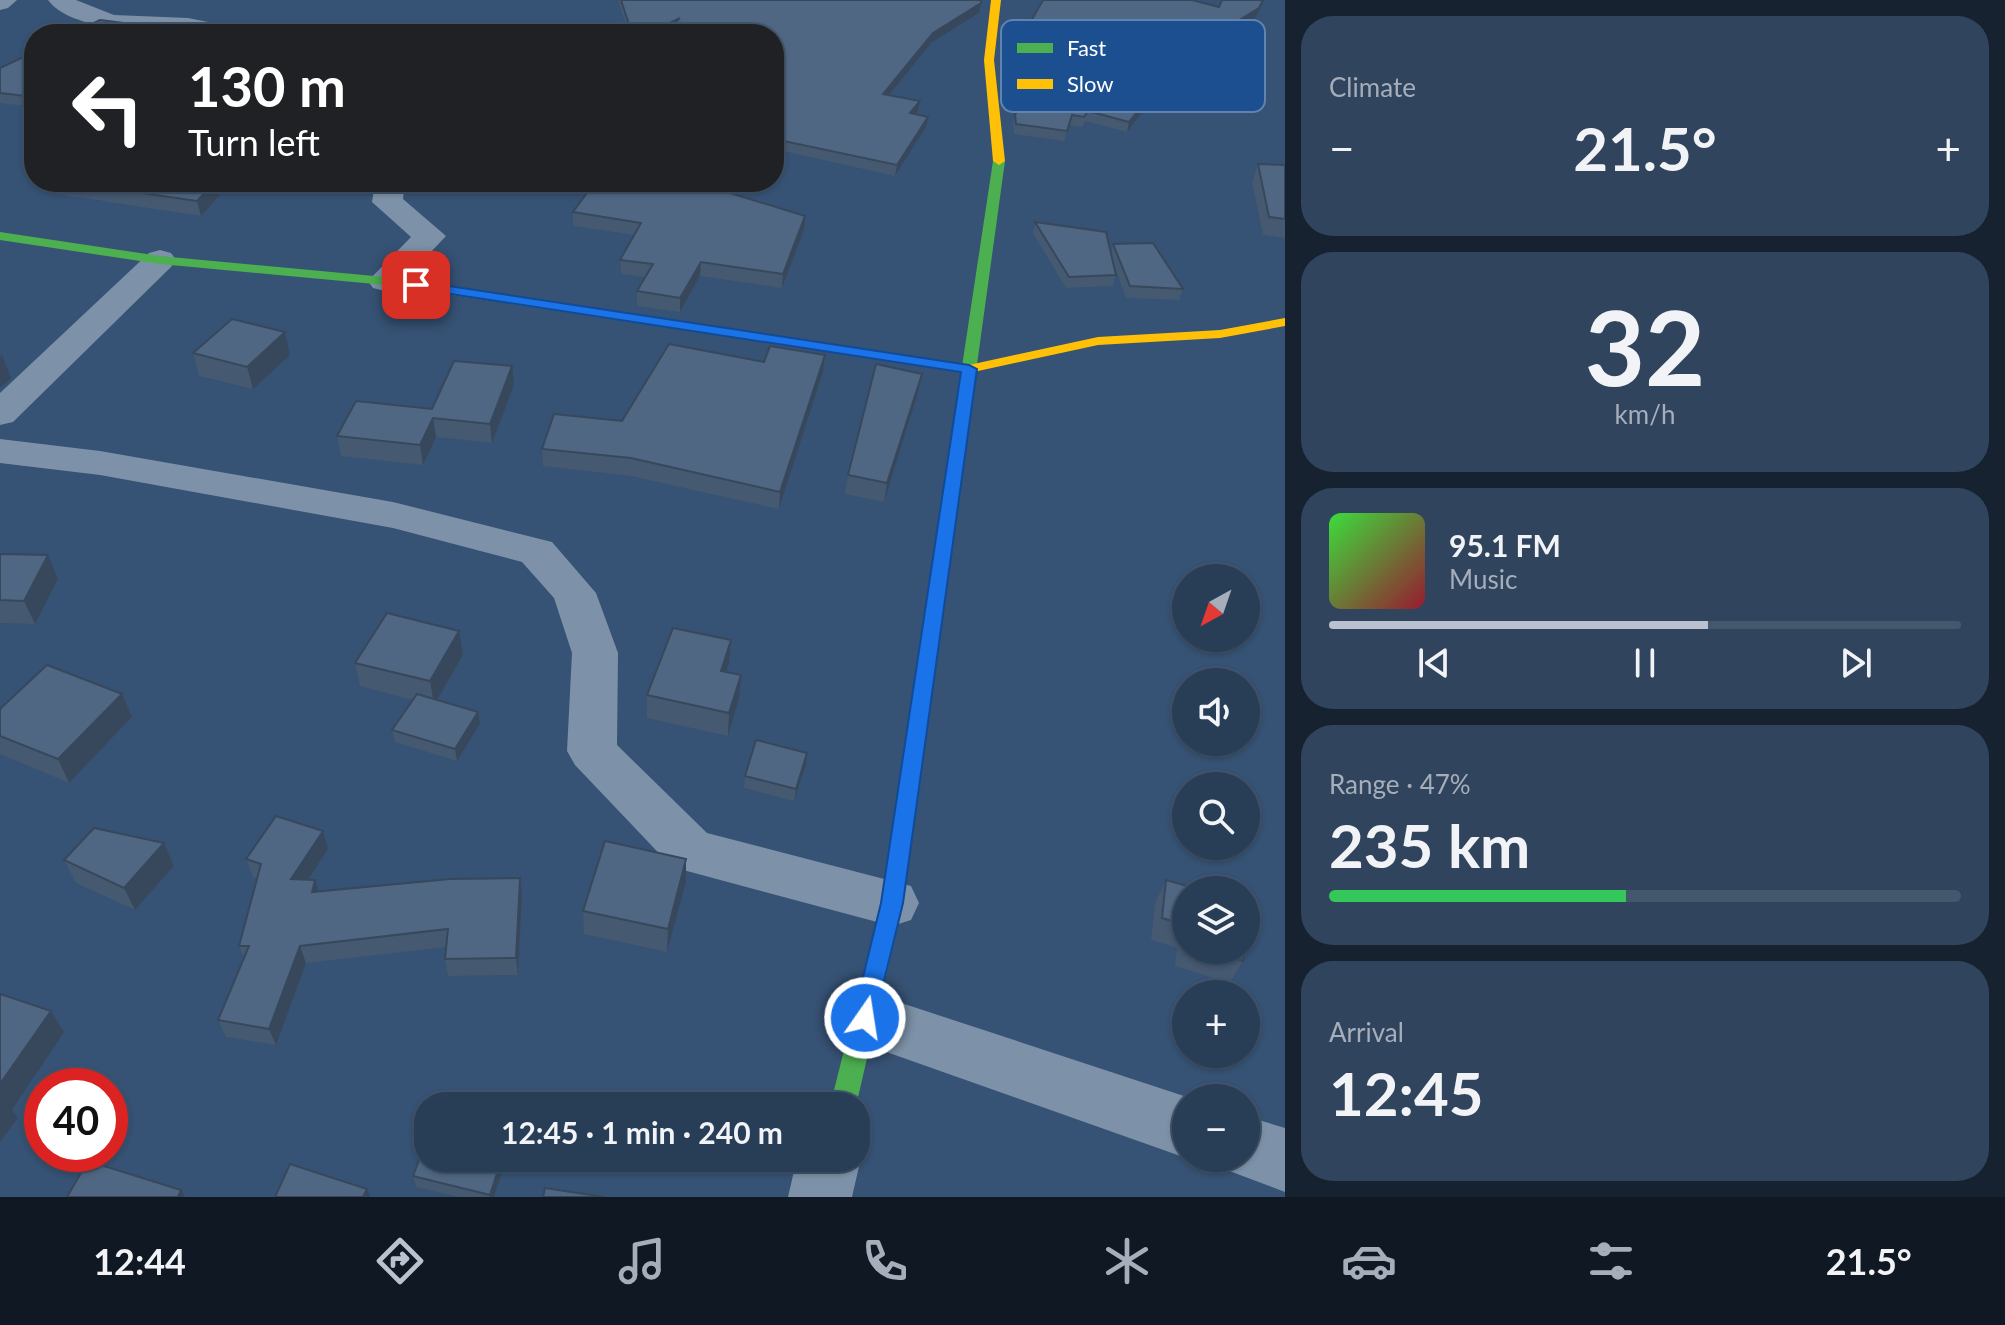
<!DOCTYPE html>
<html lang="en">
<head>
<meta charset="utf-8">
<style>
  :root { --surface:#283e57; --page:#30455d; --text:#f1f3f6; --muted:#a5aeba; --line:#44576d; --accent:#b9c2ce }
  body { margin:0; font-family:Lato,sans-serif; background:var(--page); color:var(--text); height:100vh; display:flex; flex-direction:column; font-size:30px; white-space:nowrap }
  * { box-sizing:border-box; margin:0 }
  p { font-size:26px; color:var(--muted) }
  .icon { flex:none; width:44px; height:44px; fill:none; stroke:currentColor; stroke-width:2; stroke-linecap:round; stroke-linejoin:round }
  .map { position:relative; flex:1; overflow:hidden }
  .side { display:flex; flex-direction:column; gap:16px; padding:16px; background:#162230; width:720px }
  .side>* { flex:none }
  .hud { position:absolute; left:24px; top:24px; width:760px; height:168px; border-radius:32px; box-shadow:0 2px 6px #0004,0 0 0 2px var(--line); background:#202124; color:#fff; overflow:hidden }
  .needle { width:52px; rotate:220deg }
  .tools { position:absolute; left:1172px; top:564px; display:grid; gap:16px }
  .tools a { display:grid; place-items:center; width:88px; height:88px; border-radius:50%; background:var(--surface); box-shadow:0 2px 6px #0004,0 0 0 2px var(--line); font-size:40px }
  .speed { position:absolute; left:24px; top:1068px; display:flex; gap:16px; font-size:40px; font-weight:700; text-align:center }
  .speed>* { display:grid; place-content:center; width:104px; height:104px; border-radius:50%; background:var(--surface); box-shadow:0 2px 6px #0004,0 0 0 2px var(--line); line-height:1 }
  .speed .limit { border:12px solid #d22; background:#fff; color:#111 }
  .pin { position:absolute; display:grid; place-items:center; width:68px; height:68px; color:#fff; margin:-34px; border-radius:16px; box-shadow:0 4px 12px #0006 }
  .me { position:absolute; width:88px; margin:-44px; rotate:13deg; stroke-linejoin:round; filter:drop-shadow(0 0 6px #0008) }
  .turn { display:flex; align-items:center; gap:28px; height:168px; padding:0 32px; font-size:36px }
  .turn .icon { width:104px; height:104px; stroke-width:2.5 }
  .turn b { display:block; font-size:56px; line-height:68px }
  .big { font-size:60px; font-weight:700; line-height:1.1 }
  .side .widget { flex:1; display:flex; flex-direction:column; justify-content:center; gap:12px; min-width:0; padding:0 28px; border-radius:32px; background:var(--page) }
  .side .dial { align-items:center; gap:0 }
  .dial b { font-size:104px; line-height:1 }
  .song { display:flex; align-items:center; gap:24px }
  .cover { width:96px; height:96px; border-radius:12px; background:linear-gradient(135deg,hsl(120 70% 55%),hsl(350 70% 35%)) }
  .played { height:8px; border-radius:4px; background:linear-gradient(90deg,var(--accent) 60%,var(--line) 60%) }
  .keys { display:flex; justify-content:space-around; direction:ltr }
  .heat { display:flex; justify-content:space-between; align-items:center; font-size:44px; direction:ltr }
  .charge { height:12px; border-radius:6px; background:linear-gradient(90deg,#34c759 47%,var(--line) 0) }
  .trip { position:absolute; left:414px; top:1092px; width:456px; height:80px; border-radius:32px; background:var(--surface); box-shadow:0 2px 6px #0004,0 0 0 2px var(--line); font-weight:700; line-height:80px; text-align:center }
  .tabs { display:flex; height:128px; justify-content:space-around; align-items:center; background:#101923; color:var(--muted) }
  .tabs .icon { width:56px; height:56px }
  .tabs .selected { color:var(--accent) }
  .tabs b { font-size:36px; color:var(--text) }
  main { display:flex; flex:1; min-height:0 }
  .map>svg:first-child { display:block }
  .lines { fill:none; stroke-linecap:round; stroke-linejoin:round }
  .street { fill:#7d92a8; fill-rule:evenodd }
  .fast { fill:#4caf50; fill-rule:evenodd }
  .slow { fill:#ffc107; fill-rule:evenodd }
  .wall { fill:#455971 }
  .shaded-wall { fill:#38485c }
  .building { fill:#506783; stroke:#38485c; stroke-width:2 }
  .route { fill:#1a73e8; stroke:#114b97; stroke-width:2 }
  .key { fill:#1b4f8f; stroke:#5f84b1; stroke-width:2 }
  .key-label { font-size:22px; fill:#fff }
</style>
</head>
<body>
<main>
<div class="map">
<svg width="1285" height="1197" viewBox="0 0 1285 1197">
  <rect width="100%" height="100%" fill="#365274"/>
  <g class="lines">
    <g class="street">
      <polygon points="0,0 17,0 8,8 0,10"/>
      <path d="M48 0H76L114 15 188 18 243 29 246 34C201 34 76 39 48 0Z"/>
      <polygon points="375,182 405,182 403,199 446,236 397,288 385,291 373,288 368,281 411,237 372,202"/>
      <polygon points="160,250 171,253 176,260 171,267 13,422 0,425 0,393 149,253"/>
      <polygon points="0,439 100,451 393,502 552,542 596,593 618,653 617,745 707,833 911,886 919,903 911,920 892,926 672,867 575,765 567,751 572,653 554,598 522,562 393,528 100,475 0,463"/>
      <polygon points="865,991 1190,1098 1186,1098 1186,1158 844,1037 836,1018 844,999"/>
      <polygon points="1246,1116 1285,1128 1285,1192 1224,1169 1219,1158 1246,1158"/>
      <polygon points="856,1147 861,1158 852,1197 788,1197 797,1158 856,1158"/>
    </g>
    <g class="fast">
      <polygon points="999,157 1005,161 903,903 856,1106 830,1106 881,903 993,161"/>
      <polygon points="0,232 160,256 385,277 911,356 918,360 911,364 385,285 160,264 0,240"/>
    </g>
    <g class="slow">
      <polygon points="991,0 1001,0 994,60 1005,161 999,165 993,161 984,60"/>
      <polygon points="1285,318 1285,326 1220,338 1098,345 969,373 911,364 904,360 911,356 969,365 1098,337 1220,330"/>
    </g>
  </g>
  <g class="wall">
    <polygon points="618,0 981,0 979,13 931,43 889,95 920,101 918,111 916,114 926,127 895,176 774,149 774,34 629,34"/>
    <polygon points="1222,0 1264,0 1256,17 1182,62 1127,132 1085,121 1082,127 1069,125 1064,141 1014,134 1013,125 1015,114 1049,79 1039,77 1041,68 1066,48 1023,42 1025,32 1219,7"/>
    <polygon points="34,52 34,107 0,103 0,68"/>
    <polygon points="1258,164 1285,165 1285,238 1263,235 1252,182"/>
    <polygon points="47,182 255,182 247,189 228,186 201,216 51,193"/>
    <polygon points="573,212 804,230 782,288 700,276 680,312 637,306 637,291 645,277 621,274 620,260 634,235 573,226"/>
    <polygon points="1035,223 1111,253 1113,244 1183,289 1179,300 1126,298 1114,265 1116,275 1113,286 1066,288 1033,233"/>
    <polygon points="285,332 290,355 253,389 199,376 193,353"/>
    <polygon points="825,355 823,372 779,509 631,476 543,466 542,449 622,421 764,362"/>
    <polygon points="922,374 918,393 884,502 845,494 848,475"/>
    <polygon points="514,385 492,443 436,437 423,465 341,456 337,436"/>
    <polygon points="0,554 48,555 58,579 35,624 0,623"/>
    <polygon points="731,640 729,663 726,672 739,699 728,736 647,718 647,695"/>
    <polygon points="463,655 436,700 480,724 457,761 395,742 392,730 413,700 360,686 355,663"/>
    <polygon points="122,694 132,717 69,783 0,754 0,709"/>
    <polygon points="806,765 794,801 744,788 745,776"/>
    <polygon points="164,843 174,866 135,910 76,883 64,860"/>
    <polygon points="328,849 308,880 319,892 520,878 522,895 518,975 448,976 445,959 446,947 306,963 276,1045 226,1037 218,1020 244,959 239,946 257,878 253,877 246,859"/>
    <polygon points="686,859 686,882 667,952 584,934 583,911"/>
    <polygon points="1166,880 1186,890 1186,950 1244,950 1243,961 1230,983 1175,966 1177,948 1151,940 1155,903"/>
    <polygon points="428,1158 507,1158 494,1197 459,1197 416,1187 413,1176"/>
  </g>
  <g class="shaded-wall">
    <polygon points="1263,0 1264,0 1256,17 1182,62 1127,132 1129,122 1185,53"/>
    <polygon points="981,3 979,13 931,43 882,104 883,94 933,33"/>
    <polygon points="680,18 666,34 648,34"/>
    <polygon points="131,24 133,34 118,34"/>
    <polygon points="920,101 918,111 908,123 910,113"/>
    <polygon points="928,117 926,127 895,176 897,165"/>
    <polygon points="215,182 227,182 228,186 201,216 197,201"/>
    <polygon points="246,182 255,182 247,189"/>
    <polygon points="805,216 804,230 782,288 783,274"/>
    <polygon points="701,262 700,276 680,312 680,298"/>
    <polygon points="285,332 290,355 253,389 247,367"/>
    <polygon points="2,355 11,378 0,388 0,357"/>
    <polygon points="825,355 823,372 779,509 780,492"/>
    <polygon points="512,366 514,385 492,443 490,424"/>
    <polygon points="922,374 918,393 884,502 887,483"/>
    <polygon points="433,418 436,437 423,465 420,445"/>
    <polygon points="48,555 58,579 35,624 24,601"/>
    <polygon points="459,631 463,655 434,705 430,681"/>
    <polygon points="731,640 729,663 719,694 721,671"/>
    <polygon points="741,675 739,699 728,736 729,713"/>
    <polygon points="122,694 132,717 69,783 58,759"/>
    <polygon points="478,712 480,724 457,761 455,749"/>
    <polygon points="807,753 806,765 794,801 796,789"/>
    <polygon points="323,831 328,849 297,897 291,879"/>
    <polygon points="164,843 174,866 135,910 124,888"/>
    <polygon points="686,859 686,882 667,952 668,929"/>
    <polygon points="520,878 522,895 518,975 516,958"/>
    <polygon points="315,880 321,898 312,892"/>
    <polygon points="300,946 306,963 276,1045 269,1029"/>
    <polygon points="51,1011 64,1032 12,1110 18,1118 0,1142 0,1084"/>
    <polygon points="502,1158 507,1158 494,1197 490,1197"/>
    <polygon points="367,1189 370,1197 363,1197"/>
    <polygon points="181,1190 185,1197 178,1197"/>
  </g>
  <g class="building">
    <polygon points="621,0 981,0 981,3 933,33 883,94 920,101 910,113 928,117 897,165 774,139 774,34 664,34 680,18 648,34 632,34"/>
    <polygon points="1043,0 1192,0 1219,7 1222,0 1263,0 1259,8 1185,53 1129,122 1088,111 1084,117 1072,115 1067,131 1016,124 1015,114 1057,70 1041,68 1077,40 1025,32"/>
    <polygon points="100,20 131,24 118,34 71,34"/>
    <polygon points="199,26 249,34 190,34"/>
    <polygon points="34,52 34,97 0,93 0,68"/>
    <polygon points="1258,164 1285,165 1285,219 1269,217"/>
    <polygon points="66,182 215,182 197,201"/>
    <polygon points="595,182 694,182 805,216 783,274 701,262 680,298 637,291 653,264 620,260 641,223 573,212"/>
    <polygon points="1035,222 1106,232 1116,275 1069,277"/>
    <polygon points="1153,243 1183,289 1130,286 1113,244"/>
    <polygon points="232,319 285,332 247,367 193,353"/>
    <polygon points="669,344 764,362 770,346 825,355 780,492 631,458 542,449 554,414 622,421"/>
    <polygon points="454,361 512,366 490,424 433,418 420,445 337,436 356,401 432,409"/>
    <polygon points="876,364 922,374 887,483 848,475"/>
    <polygon points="0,554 48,555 24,601 0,600"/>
    <polygon points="387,613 459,631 430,681 355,663"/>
    <polygon points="673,628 731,640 721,671 741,675 729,713 647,695"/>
    <polygon points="47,665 122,694 58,759 0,736 0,709"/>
    <polygon points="417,694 478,712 455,749 392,730"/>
    <polygon points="756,740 807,753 796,789 745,776"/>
    <polygon points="276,816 323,831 291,879 315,880 312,892 450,879 520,878 516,958 445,959 448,929 300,946 269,1029 218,1020 249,946 239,946 261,864 246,859"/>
    <polygon points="94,828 164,843 124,888 64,860"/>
    <polygon points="605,841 686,859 668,929 583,911"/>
    <polygon points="1166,880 1201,890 1186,890 1186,925 1162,918"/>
    <polygon points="1208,950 1244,950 1243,961"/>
    <polygon points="0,994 51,1011 0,1084"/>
    <polygon points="428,1136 428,1158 502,1158 490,1195 413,1176"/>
    <polygon points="88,1161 181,1190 178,1197 67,1197"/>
    <polygon points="290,1164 367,1189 363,1197 275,1197"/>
    <polygon points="545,1188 604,1197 543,1197"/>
  </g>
  <polygon class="route" points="416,281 969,365 977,369 903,903 873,1026 865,1029 856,1026 853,1018 881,903 961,372 411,288 411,282"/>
  <rect x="1001" y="20" width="264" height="92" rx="12" class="key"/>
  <rect x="1017" y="43" width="36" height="10" fill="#4caf50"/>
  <rect x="1017" y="79" width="36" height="10" fill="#ffc107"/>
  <g class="key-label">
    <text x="1067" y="56">Fast</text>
    <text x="1067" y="92">Slow</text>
  </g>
</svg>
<div class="tools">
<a><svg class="needle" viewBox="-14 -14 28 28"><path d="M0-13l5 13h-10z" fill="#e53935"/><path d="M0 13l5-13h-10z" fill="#a5aeba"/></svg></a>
<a><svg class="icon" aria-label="sound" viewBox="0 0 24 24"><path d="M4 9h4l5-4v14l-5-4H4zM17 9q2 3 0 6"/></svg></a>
<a><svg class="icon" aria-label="search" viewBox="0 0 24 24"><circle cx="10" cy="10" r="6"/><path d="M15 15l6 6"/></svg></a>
<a><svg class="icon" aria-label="layers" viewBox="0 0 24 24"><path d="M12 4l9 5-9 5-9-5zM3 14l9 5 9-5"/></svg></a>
<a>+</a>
<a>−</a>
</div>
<div class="speed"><div class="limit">40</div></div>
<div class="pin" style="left:416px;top:285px;background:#d93025"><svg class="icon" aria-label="arrive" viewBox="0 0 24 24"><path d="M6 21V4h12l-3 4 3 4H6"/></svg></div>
<svg class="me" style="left:865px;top:1018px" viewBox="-20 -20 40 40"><circle r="17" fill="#1a73e8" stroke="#fff" stroke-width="3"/><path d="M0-11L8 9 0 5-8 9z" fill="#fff"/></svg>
<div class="trip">12:45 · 1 min · 240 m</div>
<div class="hud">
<div class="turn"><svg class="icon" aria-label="left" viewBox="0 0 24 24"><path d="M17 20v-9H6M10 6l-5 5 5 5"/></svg><div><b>130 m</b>Turn left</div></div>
</div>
</div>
<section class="side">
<div class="widget"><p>Climate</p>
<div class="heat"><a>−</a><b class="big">21.5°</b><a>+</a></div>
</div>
<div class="widget dial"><b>32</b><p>km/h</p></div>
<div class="widget">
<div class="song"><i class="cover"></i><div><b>95.1 FM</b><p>Music</p></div></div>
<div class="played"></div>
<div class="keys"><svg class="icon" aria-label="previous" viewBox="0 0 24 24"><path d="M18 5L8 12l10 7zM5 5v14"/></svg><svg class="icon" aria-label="pause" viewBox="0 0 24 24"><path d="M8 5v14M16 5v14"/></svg><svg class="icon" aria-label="next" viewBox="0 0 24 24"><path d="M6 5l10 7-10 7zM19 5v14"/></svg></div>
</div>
<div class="widget"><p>Range · 47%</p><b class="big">235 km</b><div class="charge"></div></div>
<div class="widget"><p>Arrival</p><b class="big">12:45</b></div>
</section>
</main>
<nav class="tabs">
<b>12:44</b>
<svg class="icon selected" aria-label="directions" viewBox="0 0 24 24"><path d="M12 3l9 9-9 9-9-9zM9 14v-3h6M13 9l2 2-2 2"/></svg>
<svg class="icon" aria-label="music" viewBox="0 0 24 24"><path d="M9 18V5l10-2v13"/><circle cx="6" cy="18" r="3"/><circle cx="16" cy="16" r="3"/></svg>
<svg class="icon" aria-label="phone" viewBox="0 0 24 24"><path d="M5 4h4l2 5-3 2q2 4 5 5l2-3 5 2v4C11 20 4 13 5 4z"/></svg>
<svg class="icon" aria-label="climate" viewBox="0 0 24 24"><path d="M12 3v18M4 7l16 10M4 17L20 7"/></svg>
<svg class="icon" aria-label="car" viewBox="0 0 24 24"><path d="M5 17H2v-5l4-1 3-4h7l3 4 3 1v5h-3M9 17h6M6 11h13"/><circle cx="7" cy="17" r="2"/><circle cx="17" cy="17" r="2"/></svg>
<svg class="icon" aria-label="filters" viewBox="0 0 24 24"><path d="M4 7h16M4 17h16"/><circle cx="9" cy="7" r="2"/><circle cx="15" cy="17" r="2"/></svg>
<b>21.5°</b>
</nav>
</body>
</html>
